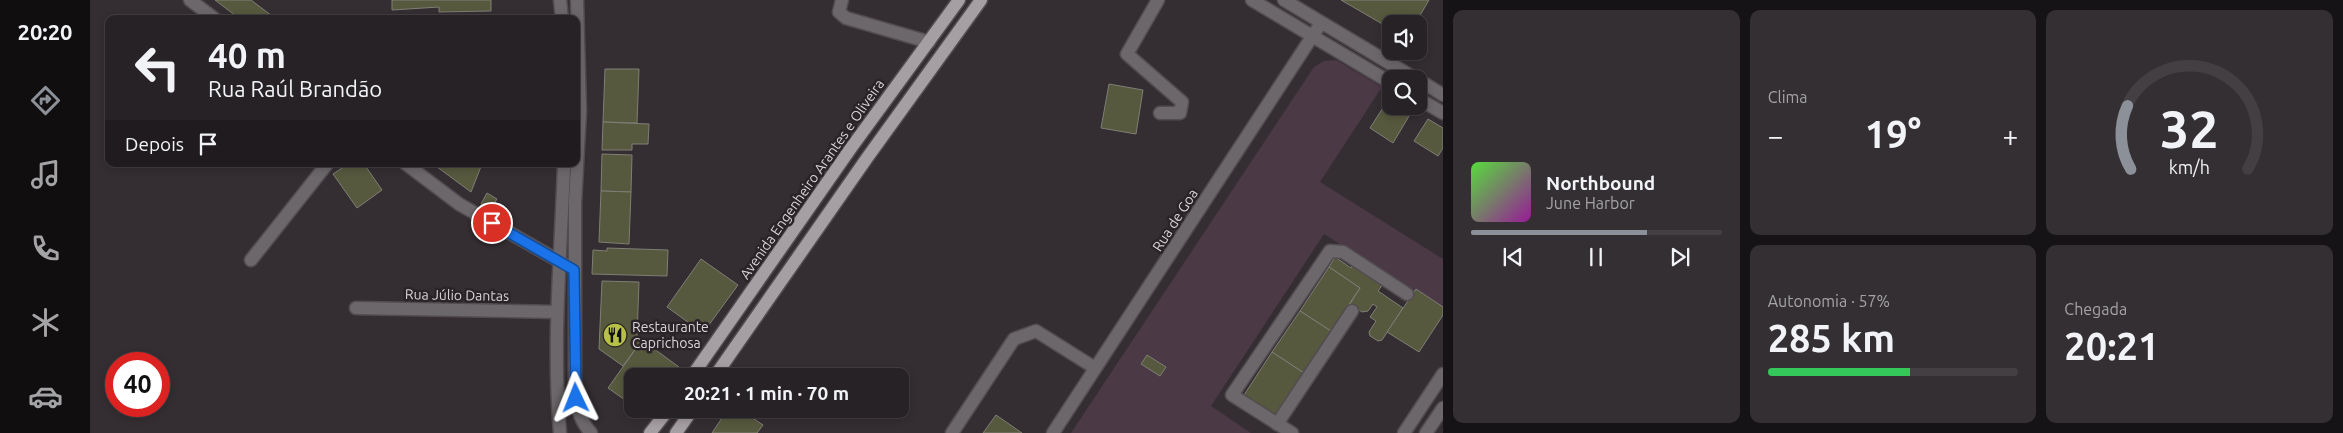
<!DOCTYPE html>
<html lang="pt">
<head>
<meta charset="utf-8">
<style>
  :root { --surface:#272226; --page:#332f32; --text:#f1f3f6; --muted:#a4a4a7; --line:#433f43; --accent:#8c9099 }
  body { margin:0; font-family:Ubuntu,sans-serif; background:var(--page); color:var(--text); height:100vh; display:flex; flex-direction:column; font-size:19px; white-space:nowrap }
  * { box-sizing:border-box; margin:0 }
  p { font-size:16px; color:var(--muted) }
  .icon { flex:none; width:28px; height:28px; fill:none; stroke:currentColor; stroke-width:2; stroke-linecap:round; stroke-linejoin:round }
  .map { position:relative; flex:1; overflow:hidden }
  .sheet { display:flex; flex-direction:column; gap:10px; padding:10px; background:#151315; width:900px }
  .sheet>* { flex:none }
  .hud { position:absolute; left:15px; top:15px; width:475px; height:152px; border-radius:10px; box-shadow:0 2px 8px #0003,0 0 0 1px var(--line); background:#272226; color:var(--text); overflow:hidden }
  .tools { position:absolute; left:1292px; top:15px; display:grid; gap:10px }
  .tools a { display:grid; place-items:center; width:45px; height:45px; border-radius:10px; background:var(--surface); box-shadow:0 2px 8px #0003,0 0 0 1px var(--line); font-size:25px }
  .speed { position:absolute; left:15px; top:352px; display:flex; gap:10px; font-size:25px; font-weight:700; text-align:center }
  .speed>* { display:grid; place-content:center; width:65px; height:65px; border-radius:50%; background:var(--surface); box-shadow:0 2px 8px #0003,0 0 0 1px var(--line); line-height:1 }
  .speed .limit { border:8px solid #d22; background:#fff; color:#111 }
  .pin { position:absolute; display:grid; place-items:center; width:42px; height:42px; color:#fff; margin:-21px; border:2px solid #fff; border-radius:50%; box-shadow:0 1px 5px #0007 }
  .me { position:absolute; width:55px; margin:-28px; rotate:358deg; stroke-linejoin:round; filter:drop-shadow(0 0 4px #0008) }
  .turn { display:flex; align-items:center; gap:18px; height:105px; padding:0 20px; font-size:22px }
  .turn .icon { width:65px; height:65px; stroke-width:2.5 }
  .turn b { display:block; font-size:35px; line-height:42px }
  .then { display:flex; align-items:center; height:48px; padding:0 20px; background:#0003; gap:10px; font-size:19px }
  .big { font-size:38px; font-weight:600; line-height:1.1 }
  .sheet .tile { flex:1; display:flex; flex-direction:column; justify-content:center; gap:8px; min-width:0; padding:0 18px; border-radius:10px; background:var(--page) }
  .sheet .dial { align-items:center; gap:0 }
  .dial svg { height:130px; overflow:visible; fill:none; stroke:var(--line); stroke-width:7; stroke-linecap:round; text-anchor:middle }
  .dial text { fill:var(--text); stroke:none }
  .song { display:flex; align-items:center; gap:15px }
  .cover { width:60px; height:60px; border-radius:8px; background:linear-gradient(135deg,hsl(110 70% 55%),hsl(300 70% 35%)) }
  .played { height:5px; border-radius:2px; background:linear-gradient(90deg,var(--accent) 70%,var(--line) 70%) }
  .keys { display:flex; justify-content:space-around; direction:ltr }
  .heat { display:flex; justify-content:space-between; align-items:center; font-size:28px; direction:ltr }
  .charge { height:8px; border-radius:4px; background:linear-gradient(90deg,#34c759 57%,var(--line) 0) }
  .sheet .tiles { flex:1; display:grid; gap:10px; grid-template-columns:repeat(3,1fr) }
  .tile:first-child { grid-row:span 2 }
  .trip { position:absolute; left:534px; top:368px; width:285px; height:50px; border-radius:10px; background:var(--surface); box-shadow:0 2px 8px #0003,0 0 0 1px var(--line); font-weight:600; line-height:50px; text-align:center }
  main { display:flex; flex:1; min-height:0 }
  .dock { display:flex; flex-direction:column; width:90px; justify-content:space-around; align-items:center; background:#100e0f; color:var(--muted) }
  .dock .icon { width:35px; height:35px }
  .dock .selected { color:var(--accent) }
  .dock b { font-size:22px; color:var(--text) }
  .map>svg:first-child { display:block }
  .green { fill:#4b3946 }
  .building { fill:#56593d; stroke:#7e7f76 }
  .lines { fill:none; stroke-linecap:round; stroke-linejoin:round }
  .minor-casing { stroke:#524c50; stroke-width:15 }
  .major-casing { stroke:#524c50; stroke-width:15 }
  .minor { stroke:#6b676a; stroke-width:12 }
  .major { stroke:#a59ea3; stroke-width:12 }
  .route-casing { stroke:#114b97; stroke-width:12 }
  .route { stroke:#1a73e8; stroke-width:9 }
  .labels { text-anchor:middle; stroke-width:5; stroke-linejoin:round; paint-order:stroke }
  .street-label { font-size:14px; fill:#d8d4d7; stroke:#2a2428 }
  .poi-label { font-size:14px; fill:#d8d4d7; stroke:#2a2428; text-anchor:start }
</style>
</head>
<body>
<main>
<nav class="dock">
<b>20:20</b>
<svg class="icon selected" aria-label="directions" viewBox="0 0 24 24"><path d="M12 3l9 9-9 9-9-9zM9 14v-3h6M13 9l2 2-2 2"/></svg>
<svg class="icon" aria-label="music" viewBox="0 0 24 24"><path d="M9 18V5l10-2v13"/><circle cx="6" cy="18" r="3"/><circle cx="16" cy="16" r="3"/></svg>
<svg class="icon" aria-label="phone" viewBox="0 0 24 24"><path d="M5 4h4l2 5-3 2q2 4 5 5l2-3 5 2v4C11 20 4 13 5 4z"/></svg>
<svg class="icon" aria-label="climate" viewBox="0 0 24 24"><path d="M12 3v18M4 7l16 10M4 17L20 7"/></svg>
<svg class="icon" aria-label="car" viewBox="0 0 24 24"><path d="M5 17H2v-5l4-1 3-4h7l3 4 3 1v5h-3M9 17h6M6 11h13"/><circle cx="7" cy="17" r="2"/><circle cx="17" cy="17" r="2"/></svg>
</nav>
<div class="map">
<svg width="1353" height="433" viewBox="0 0 1353 433">
  <rect width="100%" height="100%" fill="#342e32"/>
  <polygon class="green" points="1246,60 1292,87 1230,182 1353,259 1353,307 1326,289 1324,292 1234,234 1121,406 1161,433 981,433 1224,67 1234,61"/>
  <g class="building">
    <polygon points="125,0 161,0 186,19 150,19"/>
    <polygon points="302,0 401,0 401,11 349,12 349,7 302,10"/>
    <polygon points="1251,0 1339,0 1325,24 1301,24 1301,29"/>
    <polygon points="515,69 549,69 547,123 513,122"/>
    <polygon points="1019,84 1053,90 1046,134 1011,128"/>
    <polygon points="1298,100 1301,103 1301,106 1314,106 1322,111 1303,143 1280,128"/>
    <polygon points="1338,119 1353,128 1353,148 1348,156 1324,141"/>
    <polygon points="513,122 559,124 558,144 542,144 542,150 512,150"/>
    <polygon points="512,154 542,155 541,192 511,191"/>
    <polygon points="258,164 274,164 292,190 267,208 243,174"/>
    <polygon points="343,164 392,164 381,192"/>
    <polygon points="511,191 541,192 539,244 509,242"/>
    <polygon points="397,193 407,199 401,209 391,204"/>
    <polygon points="517,248 578,250 577,276 502,274 503,250 517,251"/>
    <polygon points="1245,257 1261,268 1263,264 1293,284 1288,291 1313,308 1292,340 1288,341 1280,336 1279,332 1286,321 1280,317 1287,307 1283,304 1278,311 1272,312 1260,304 1270,288 1239,267"/>
    <polygon points="611,259 648,285 613,333 577,307"/>
    <polygon points="1239,267 1270,288 1241,331 1210,311"/>
    <polygon points="512,281 549,282 547,336 552,340 533,366 509,349"/>
    <polygon points="1326,289 1353,307 1353,315 1329,352 1297,332"/>
    <polygon points="1210,311 1241,331 1214,373 1182,352"/>
    <polygon points="552,340 589,367 582,376 542,376 542,405 518,388"/>
    <polygon points="1182,352 1214,373 1185,416 1154,395"/>
    <polygon points="1057,355 1076,367 1070,376 1051,364"/>
    <polygon points="547,409 558,409 554,414"/>
    <polygon points="638,409 649,409 673,425 667,433 622,433"/>
    <polygon points="906,415 932,433 893,433"/>
  </g>
  <g class="lines">
    <g class="minor-casing">
      <g id="minor">
        <polyline points="100,0 125,19"/>
        <polyline points="470,0 472,19"/>
        <path d="M487 0 490 111 485 203V387C487 406 488 418 501 433"/>
        <polyline points="752,0 749,12 756,18 839,42"/>
        <polyline points="1068,0 1037,54 1092,102 1090,113 1070,113"/>
        <polyline points="1162,0 1301,83"/>
        <polyline points="1194,0 1326,79"/>
        <polyline points="1329,80 1353,95"/>
        <polyline points="1329,99 1353,113"/>
        <polyline points="316,164 369,204 476,265"/>
        <polyline points="161,260 237,164"/>
        <polyline points="266,308 467,312"/>
        <polyline points="1187,424 1262,311"/>
        <path d="M470 433C462 343 471 254 474 164"/>
        <polyline points="862,433 924,339 946,331 1005,368"/>
        <polyline points="963,433 1231,23"/>
        <polyline points="1202,433 1142,395 1240,251 1253,252 1317,294"/>
        <polyline points="1314,433 1353,374"/>
        <polyline points="1336,433 1353,408"/>
      </g>
    </g>
    <g class="major-casing">
      <g id="major">
        <polyline points="602,376 761,148 869,0"/>
        <polyline points="625,376 777,158 891,0"/>
        <polyline points="560,433 579,409"/>
        <polyline points="586,433 603,409"/>
      </g>
    </g>
    <use href="#minor" class="minor"/>
    <use href="#major" class="major"/>
  </g>
  <g class="lines">
    <g class="route-casing">
      <polyline id="route" points="402,223 484,270 486,398"/>
    </g>
    <use href="#route" class="route"/>
  </g>
  <defs>
    <g id="restaurant-disc" transform="scale(1.25)"><circle r="9.5" fill="#b8c147" stroke="#2a2428"/><path d="M-5-6h1v4h1v-4h1v4h1v-4h1v5L-1.5 .5V6h-2V.5L-5-1ZM5-6V6H3V1.5H1.5Q1.5-4 5-6Z" fill="#111"/></g>
  </defs>
  <g fill-rule="evenodd">
    <use href="#restaurant-disc" x="525" y="335"/>
  </g>
  <g class="labels">
    <g class="street-label">
      <text transform="translate(722 179) rotate(-55)" y="5">Avenida Engenheiro Arantes e Oliveira</text>
      <text transform="translate(1085 220) rotate(-57)" y="5">Rua de Goa</text>
      <text transform="translate(367 295) rotate(1)" y="5">Rua Júlio Dantas</text>
    </g>
    <g class="poi-label">
      <text x="542" y="332">Restaurante<tspan x="542" dy="16">Caprichosa</tspan></text>
    </g>
  </g>
</svg>
<div class="tools">
<a><svg class="icon" aria-label="sound" viewBox="0 0 24 24"><path d="M4 9h4l5-4v14l-5-4H4zM17 9q2 3 0 6"/></svg></a>
<a><svg class="icon" aria-label="search" viewBox="0 0 24 24"><circle cx="10" cy="10" r="6"/><path d="M15 15l6 6"/></svg></a>
</div>
<div class="speed"><div class="limit">40</div></div>
<div class="pin" style="left:402px;top:223px;background:#d93025"><svg class="icon" aria-label="arrive" viewBox="0 0 24 24"><path d="M6 21V4h12l-3 4 3 4H6"/></svg></div>
<svg class="me" style="left:486px;top:398px" viewBox="-20 -20 40 40"><path d="M0-17L14 15 0 8-14 15z" fill="#1a73e8" stroke="#fff" stroke-width="4"/></svg>
<div class="trip">20:21 · 1 min · 70 m</div>
<div class="hud">
<div class="turn"><svg class="icon" aria-label="left" viewBox="0 0 24 24"><path d="M17 20v-9H6M10 6l-5 5 5 5"/></svg><div><b>40 m</b>Rua Raúl Brandão</div></div>
<div class="then">Depois<svg class="icon" aria-label="arrive" viewBox="0 0 24 24"><path d="M6 21V4h12l-3 4 3 4H6"/></svg></div>
</div>
</div>
<section class="sheet">
<div class="tiles">
<div class="tile">
<div class="song"><i class="cover"></i><div><b>Northbound</b><p>June Harbor</p></div></div>
<div class="played"></div>
<div class="keys"><svg class="icon" aria-label="previous" viewBox="0 0 24 24"><path d="M18 5L8 12l10 7zM5 5v14"/></svg><svg class="icon" aria-label="pause" viewBox="0 0 24 24"><path d="M8 5v14M16 5v14"/></svg><svg class="icon" aria-label="next" viewBox="0 0 24 24"><path d="M6 5l10 7-10 7zM19 5v14"/></svg></div>
</div>
<div class="tile"><p>Clima</p>
<div class="heat"><a>−</a><b class="big">19°</b><a>+</a></div>
</div>
<div class="tile dial"><svg viewBox="0 0 100 80">
<path d="M14 69A42 42 0 1 1 86 69"/>
<path d="M14 69A42 42 0 0 1 12 30" stroke="#8c9099"/>
<text x="50" y="56" font-size="32" font-weight="700">32</text>
<text x="50" y="72" font-size="11">km/h</text>
</svg></div>
<div class="tile"><p>Autonomia · 57%</p><b class="big">285 km</b><div class="charge"></div></div>
<div class="tile"><p>Chegada</p><b class="big">20:21</b></div>
</div>
</section>
</main>
</body>
</html>
